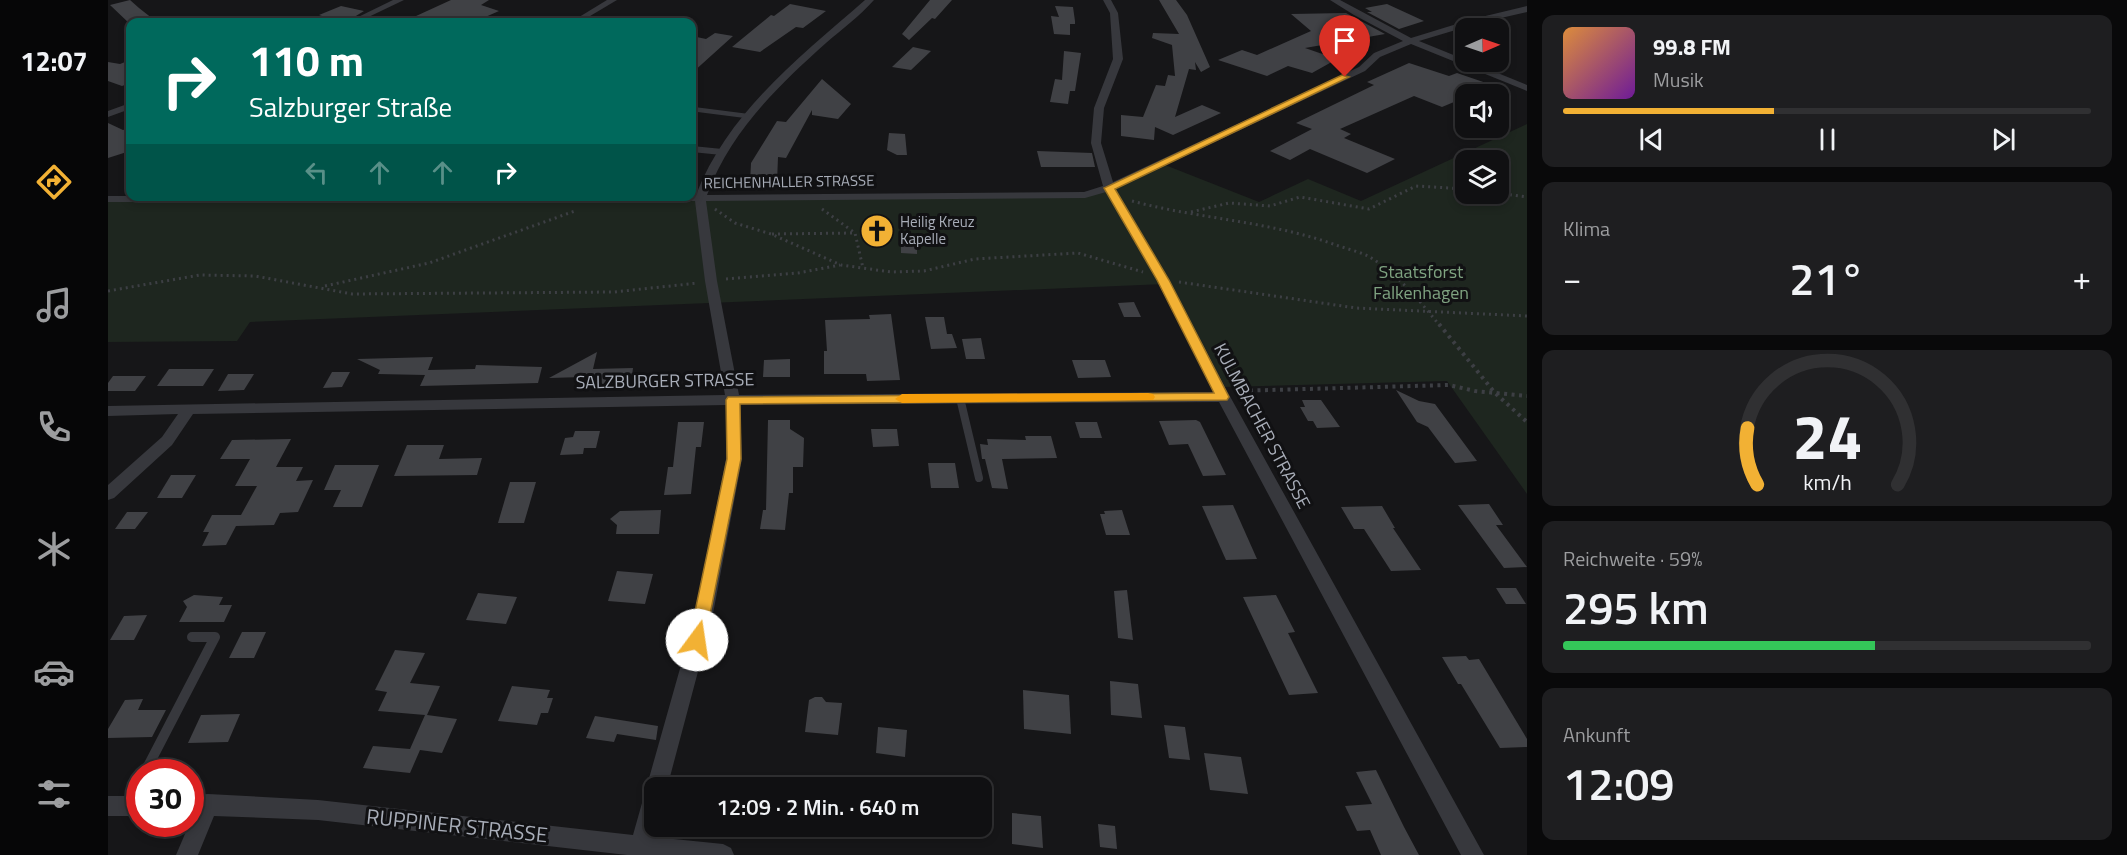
<!DOCTYPE html>
<html lang="de">
<head>
<meta charset="utf-8">
<style>
  :root { --surface:#101012; --page:#1e1e20; --text:#f1f3f6; --muted:#9c9d9f; --line:#303032; --accent:#f2b134 }
  body { margin:0; font-family:"Titillium Web",sans-serif; background:var(--page); color:var(--text); height:100vh; display:flex; flex-direction:column; font-size:22px; white-space:nowrap }
  * { box-sizing:border-box; margin:0 }
  p { font-size:20px; color:var(--muted) }
  .icon { flex:none; width:33px; height:33px; fill:none; stroke:currentColor; stroke-width:2; stroke-linecap:round; stroke-linejoin:round }
  .map { position:relative; flex:1; overflow:hidden }
  .sheet { display:flex; flex-direction:column; gap:15px; padding:15px; background:#09090a; width:600px }
  .sheet>* { flex:none }
  .banner { position:absolute; left:18px; top:18px; width:570px; height:183px; border-radius:12px; box-shadow:0 3px 9px #0003,0 0 0 2px var(--line); background:#00695c; color:#fff; overflow:hidden }
  .needle { width:39px; rotate:88deg }
  .controls { position:absolute; left:1347px; top:18px; display:grid; gap:12px }
  .controls a { display:grid; place-items:center; width:54px; height:54px; border-radius:12px; background:var(--surface); box-shadow:0 3px 9px #0003,0 0 0 2px var(--line); font-size:30px }
  .speed { position:absolute; left:18px; top:759px; display:flex; gap:12px; font-size:30px; font-weight:700; text-align:center }
  .speed>* { display:grid; place-content:center; width:78px; height:78px; border-radius:50%; background:var(--surface); box-shadow:0 3px 9px #0003,0 0 0 2px var(--line); line-height:1 }
  .speed .limit { border:9px solid #d22; background:#fff; color:#111 }
  .pin { position:absolute; display:grid; place-items:center; width:51px; height:51px; color:#fff; margin:-62px -26px; border-radius:50% 50% 50% 0; rotate:-45deg; box-shadow:0 0 6px #0007 }
  .pin .icon { rotate:45deg }
  .me { position:absolute; width:66px; margin:-33px; rotate:14deg; stroke-linejoin:round; filter:drop-shadow(0 0 4px #0008) }
  .turn { display:flex; align-items:center; gap:21px; height:126px; padding:0 24px; font-size:27px }
  .turn .icon { width:78px; height:78px; stroke-width:2.5 }
  .turn b { display:block; font-size:42px; line-height:51px }
  .lanes { display:flex; align-items:center; height:57px; padding:0 24px; background:#0003; justify-content:center; gap:30px; direction:ltr }
  .lanes .off { opacity:.35 }
  .big { font-size:45px; font-weight:600; line-height:1.1 }
  .sheet .card { flex:1; display:flex; flex-direction:column; justify-content:center; gap:9px; min-width:0; padding:0 21px; border-radius:12px; background:var(--page) }
  .sheet .dial { align-items:center; gap:0 }
  .dial svg { height:156px; overflow:visible; fill:none; stroke:var(--line); stroke-width:7; stroke-linecap:round; text-anchor:middle }
  .dial text { fill:var(--text); stroke:none }
  .song { display:flex; align-items:center; gap:18px }
  .cover { width:72px; height:72px; border-radius:9px; background:linear-gradient(135deg,hsl(30 70% 55%),hsl(280 70% 35%)) }
  .played { height:6px; border-radius:3px; background:linear-gradient(90deg,var(--accent) 40%,var(--line) 40%) }
  .keys { display:flex; justify-content:space-around; direction:ltr }
  .heat { display:flex; justify-content:space-between; align-items:center; font-size:33px; direction:ltr }
  .charge { height:9px; border-radius:4px; background:linear-gradient(90deg,#34c759 59%,var(--line) 0) }
  .trip { position:absolute; left:536px; top:777px; width:348px; height:60px; border-radius:12px; background:var(--surface); box-shadow:0 3px 9px #0003,0 0 0 2px var(--line); font-weight:600; line-height:60px; text-align:center }
  main { display:flex; flex:1; min-height:0 }
  .dock { display:flex; flex-direction:column; width:108px; justify-content:space-around; align-items:center; background:#060607; color:var(--muted) }
  .dock .icon { width:42px; height:42px }
  .dock .current { color:var(--accent) }
  .dock b { font-size:27px; color:var(--text) }
  .map>svg:first-child { display:block }
  .green { fill:#1e261f; fill-rule:evenodd }
  .building { fill:#404145 }
  .lines { fill:none; stroke-linecap:round; stroke-linejoin:round }
  .path-far1 { stroke:#3d3f44; stroke-width:3; stroke-dasharray:2 4; stroke-linecap:butt }
  .path { stroke:#3d3f44; stroke-width:4; stroke-dasharray:3 4.5; stroke-linecap:butt }
  .lane-far3 { stroke:#37383d; stroke-width:4.5 }
  .lane-far2 { stroke:#37383d; stroke-width:6 }
  .lane-far1 { stroke:#37383d; stroke-width:8 }
  .lane { stroke:#37383d; stroke-width:10 }
  .street { fill:#37383d; fill-rule:evenodd }
  .route { fill:#f2b134; stroke:#9d7322; stroke-width:1.5 }
  .slow { fill:#f59e0b }
  .labels { text-anchor:middle; stroke-width:6; stroke-linejoin:round; paint-order:stroke }
  .far-street-label { font-size:15px; fill:#a8adb8; stroke:#111113 }
  .far-poi-label { font-size:15px; fill:#a8adb8; stroke:#111113; text-anchor:start }
  .park-label { font-size:18px; fill:#7fa381; stroke:#111113 }
  .street-label { font-size:18px; fill:#a8adb8; stroke:#111113 }
  .near-street-label { font-size:21px; fill:#a8adb8; stroke:#111113 }
</style>
</head>
<body>
<main>
<nav class="dock">
<b>12:07</b>
<svg class="icon current" aria-label="directions" viewBox="0 0 24 24"><path d="M12 3l9 9-9 9-9-9zM9 14v-3h6M13 9l2 2-2 2"/></svg>
<svg class="icon" aria-label="music" viewBox="0 0 24 24"><path d="M9 18V5l10-2v13"/><circle cx="6" cy="18" r="3"/><circle cx="16" cy="16" r="3"/></svg>
<svg class="icon" aria-label="phone" viewBox="0 0 24 24"><path d="M5 4h4l2 5-3 2q2 4 5 5l2-3 5 2v4C11 20 4 13 5 4z"/></svg>
<svg class="icon" aria-label="climate" viewBox="0 0 24 24"><path d="M12 3v18M4 7l16 10M4 17L20 7"/></svg>
<svg class="icon" aria-label="car" viewBox="0 0 24 24"><path d="M5 17H2v-5l4-1 3-4h7l3 4 3 1v5h-3M9 17h6M6 11h13"/><circle cx="7" cy="17" r="2"/><circle cx="17" cy="17" r="2"/></svg>
<svg class="icon" aria-label="filters" viewBox="0 0 24 24"><path d="M4 7h16M4 17h16"/><circle cx="9" cy="7" r="2"/><circle cx="15" cy="17" r="2"/></svg>
</nav>
<div class="map">
<svg width="1419" height="855" viewBox="0 0 1419 855">
  <rect width="100%" height="100%" fill="#161618"/>
  <path class="green" d="M1419 124V494L1339 381 1115 387 1057 284 142 322 129 341 0 342V199L976 195 1006 190 1052 163 1151 202 1200 179 1253 201ZM1358 160H1390V194H1358Z"/>
  <g class="building">
    <polygon points="22,0 31,8 45,19 22,24 2,5"/>
    <polygon points="343,0 381,0 373,5 391,11 366,22 295,22"/>
    <polygon points="822,0 844,0 827,19 824,18 801,40 794,34"/>
    <polygon points="1051,0 1068,0 1079,15 1102,67 1093,72 1087,62 1088,70 1081,69 1067,117 1094,105 1113,113 1065,135 1047,127 1046,140 1013,136 1013,115 1035,117 1048,85 1057,86 1060,75 1067,76 1064,45 1044,38 1045,33 1071,34"/>
    <polygon points="682,4 718,11 695,28 688,27 652,52 624,47 663,15 666,16"/>
    <polygon points="1279,4 1316,21 1291,29 1259,12 1264,12 1257,8"/>
    <polygon points="233,6 256,11 238,22 203,22 217,17 211,15"/>
    <polygon points="947,6 965,7 967,21 967,24 962,24 962,35 946,34 943,16 951,17"/>
    <polygon points="1238,13 1277,34 1197,48 1229,59 1204,73 1180,66 1159,76 1110,60 1134,50 1149,55 1203,31 1183,14"/>
    <polygon points="607,33 625,36 584,73 584,36 598,39"/>
    <polygon points="805,47 823,51 803,70 784,67"/>
    <polygon points="956,51 973,53 967,91 962,91 960,104 942,102 947,79 954,80"/>
    <polygon points="22,60 22,83 14,86 0,81 0,62 12,64"/>
    <polygon points="1301,63 1341,76 1349,73 1384,85 1358,94 1358,97 1334,107 1306,96 1232,129 1243,134 1236,138 1287,159 1259,173 1202,149 1182,160 1162,151 1204,129 1188,123 1266,85 1259,82"/>
    <polygon points="714,79 743,104 730,119 704,115 704,110 678,158 670,157 669,183 642,184 643,163 669,121 678,122"/>
    <polygon points="0,123 15,130 22,128 22,151 0,158"/>
    <polygon points="781,133 797,134 799,155 789,155 779,150"/>
    <polygon points="929,151 984,153 987,167 933,167"/>
    <polygon points="793,236 809,236 809,254 793,253"/>
    <polygon points="1026,302 1033,317 1016,317 1010,303"/>
    <polygon points="783,314 792,380 759,381 758,374 716,374 716,351 719,351 717,320 762,319 761,315"/>
    <polygon points="817,317 836,317 839,334 844,334 849,348 823,349"/>
    <polygon points="873,338 877,359 858,359 854,339"/>
    <polygon points="489,352 485,369 525,368 523,384 492,384 492,387 473,388 475,377 441,378"/>
    <polygon points="325,357 320,370 367,369 368,365 434,367 430,383 312,386 317,375 270,374 272,370 249,359"/>
    <polygon points="682,359 682,377 655,377 656,360"/>
    <polygon points="964,360 997,360 1003,377 970,378"/>
    <polygon points="61,369 106,369 95,386 49,386"/>
    <polygon points="224,372 242,372 234,387 215,388"/>
    <polygon points="120,374 146,374 136,390 110,391"/>
    <polygon points="5,376 38,376 27,391 0,391 0,383"/>
    <polygon points="1288,390 1311,401 1327,404 1369,461 1347,463 1320,427 1309,422"/>
    <polygon points="1194,400 1213,400 1232,427 1209,428 1205,421 1200,421 1192,407 1197,407"/>
    <polygon points="660,420 682,420 682,429 696,438 695,467 685,467 685,493 681,493 677,530 652,529 655,510 658,510"/>
    <polygon points="1088,420 1092,422 1118,475 1095,476 1080,444 1061,445 1051,421"/>
    <polygon points="570,422 596,422 593,447 588,447 583,494 556,495 560,467 565,467"/>
    <polygon points="967,422 989,422 994,438 972,438"/>
    <polygon points="763,429 789,429 791,446 765,447"/>
    <polygon points="467,431 492,431 488,448 476,448 475,454 452,455 457,438 465,437"/>
    <polygon points="917,436 943,436 949,458 894,459 900,489 884,488 877,459 874,459 872,444 880,445 879,439 918,440"/>
    <polygon points="183,439 168,467 195,467 188,481 205,480 190,512 172,513 166,525 128,526 118,545 94,546 101,532 95,532 104,515 133,515 149,486 127,486 142,459 112,459 124,440"/>
    <polygon points="299,445 336,445 331,459 374,458 369,475 286,476"/>
    <polygon points="820,463 847,463 851,488 823,488"/>
    <polygon points="227,465 271,465 254,507 225,507 233,490 216,490"/>
    <polygon points="63,475 88,475 74,498 49,498"/>
    <polygon points="402,482 428,482 416,523 390,523"/>
    <polygon points="1381,504 1395,525 1388,525 1419,567 1396,568 1350,505"/>
    <polygon points="1125,505 1149,559 1118,560 1094,506"/>
    <polygon points="1274,506 1287,528 1285,528 1313,570 1283,571 1256,529 1246,529 1233,507"/>
    <polygon points="553,510 551,534 508,534 509,525 502,519 512,511"/>
    <polygon points="1014,510 1022,535 998,535 992,514 997,514 996,511"/>
    <polygon points="19,512 40,512 27,529 7,529"/>
    <polygon points="509,571 545,574 537,604 500,601"/>
    <polygon points="1388,588 1408,588 1418,604 1398,604"/>
    <polygon points="1019,590 1025,640 1010,638 1006,591"/>
    <polygon points="370,593 409,597 398,624 358,620"/>
    <polygon points="86,595 115,597 111,605 124,605 116,622 71,622 79,607 75,601"/>
    <polygon points="1168,595 1187,632 1180,633 1210,693 1181,695 1135,597"/>
    <polygon points="39,615 26,640 2,640 16,616"/>
    <polygon points="134,632 158,632 146,658 121,658"/>
    <polygon points="287,650 317,653 302,683 332,686 319,715 349,719 334,753 312,750 302,773 255,768 265,746 302,749 317,715 270,711 279,692 267,690"/>
    <polygon points="1358,656 1361,660 1371,659 1419,739 1419,747 1392,748 1353,684 1350,684 1334,657"/>
    <polygon points="1002,681 1030,684 1034,718 1003,715"/>
    <polygon points="404,686 442,690 439,698 445,698 440,713 433,713 429,725 390,721"/>
    <polygon points="915,690 961,695 963,734 916,729"/>
    <polygon points="707,697 714,697 718,702 734,703 730,735 697,732 701,700"/>
    <polygon points="35,699 30,710 58,710 44,737 0,738 0,729 17,700"/>
    <polygon points="132,714 120,742 80,743 93,715"/>
    <polygon points="487,716 550,726 548,740 509,734 506,742 478,738"/>
    <polygon points="1056,725 1077,727 1082,760 1061,758"/>
    <polygon points="770,727 799,730 797,757 768,753"/>
    <polygon points="1096,753 1133,757 1140,794 1102,790"/>
    <polygon points="1268,770 1296,827 1311,855 1273,855 1262,830 1249,831 1237,806 1264,804 1248,772"/>
    <polygon points="904,813 933,816 935,848 904,844"/>
    <polygon points="990,824 1007,826 1009,849 992,847"/>
  </g>
  <g class="lines">
    <g class="path-far1">
      <polyline points="1390,193 1419,197"/>
      <path d="M1024 201C1091 219 1160 221 1225 244 1236 248 1249 251 1260 256 1288 272 1312 301 1332 326"/>
      <polyline points="607,209 627,223 663,234 733,265 783,272 816,271 867,259 970,253 1035,272"/>
      <polyline points="714,209 747,233"/>
      <polyline points="1083,212 1121,203 1162,206 1192,197 1261,209 1308,186 1358,189"/>
      <polyline points="664,234 747,233 755,268"/>
      <polyline points="618,279 690,273 732,265"/>
      <polyline points="1071,282 1248,308 1419,316"/>
      <polyline points="217,286 321,263 467,211"/>
      <polyline points="0,291 92,275 147,276 244,294 506,292 590,283"/>
    </g>
    <g class="path">
      <polyline points="1331,324 1387,393 1419,422"/>
      <polyline points="1127,391 1341,385 1367,391 1419,396"/>
    </g>
    <polyline class="lane-far3" points="584,109 639,116"/>
    <polyline class="lane-far2" points="584,149 614,152"/>
    <polyline class="lane-far1" points="852,398 871,478"/>
    <g class="lane">
      <polyline points="37,772 107,637 84,637"/>
      <polyline points="20,805 32,783"/>
    </g>
    <g class="street">
      <polygon points="285,0 296,0 250,22 240,22"/>
      <polygon points="499,0 509,0 472,22 463,22"/>
      <path d="M757 0H766C752 16 734 29 718 43 669 87 622 132 599 195L976 192 995 186 983 143 986 108 1005 59 1002 13 995 0H1003L1010 13 1015 59 996 108 993 143 1005 182 1251 67 1266 53 1295 41 1246 15 1222 0H1232L1303 38 1365 19 1419 6V12L1371 23 1311 41 1419 85V91L1303 44 1272 57 1257 71 1007 189 1061 280 1119 391 1376 855H1353L1111 402 632 405 634 459 604 619 559 788H546V826H548L546 837 615 844 623 848 626 855H519L210 820 106 816 90 855H68L85 815H82V795L100 794 210 800 525 835 586 619 618 459V405L85 414 64 445 6 498 0 500V485L54 437 70 414 0 416V406L617 395 597 281 587 201 0 202V196H584L588 195C620 112 692 57 757 0ZM998 192 1049 280 1106 392 631 395 609 281 598 201 977 198Z"/>
      <polygon points="22,103 22,109 0,117 0,111"/>
      <rect x="0" y="796" width="32" height="20"/>
    </g>
  </g>
  <polygon class="route" points="1234,75 1241,77 1007,189 1061,280 1121,397 1119,400 632,404 633,459 597,640 595,645 589,647 583,645 581,640 619,459 618,400 620,397 1106,393 1049,280 996,188"/>
  <polygon class="slow" points="1040,393 1045,394 1047,397 1045,400 794,403 787,399 794,394"/>
  <defs>
    <g id="church-disc" transform="scale(1.725)"><circle r="9.5" fill="#f2b134" stroke="#111113"/><path d="M-1.2-6h2.4v3.5h3.3v2.4h-3.3V6h-2.4V-.1h-3.3v-2.4h3.3Z" fill="#111"/></g>
  </defs>
  <g fill-rule="evenodd">
    <use href="#church-disc" x="769" y="231"/>
  </g>
  <g class="labels">
    <g class="far-street-label">
      <text transform="translate(681 182) rotate(-1)" y="5">REICHENHALLER STRASSE</text>
    </g>
    <g class="far-poi-label">
      <text x="792" y="227">Heilig Kreuz<tspan x="792" dy="17">Kapelle</tspan></text>
    </g>
    <g class="park-label">
      <text x="1313" y="278">Staatsforst<tspan x="1313" dy="21">Falkenhagen</tspan></text>
    </g>
    <g class="street-label">
      <text transform="translate(557 381) rotate(-1)" y="6">SALZBURGER STRASSE</text>
      <text transform="translate(1154 426) rotate(62)" y="6">KULMBACHER STRASSE</text>
    </g>
    <g class="near-street-label">
      <text transform="translate(349 826) rotate(6)" y="7">RUPPINER STRASSE</text>
    </g>
  </g>
</svg>
<div class="controls">
<a><svg class="needle" viewBox="-14 -14 28 28"><path d="M0-13l5 13h-10z" fill="#e53935"/><path d="M0 13l5-13h-10z" fill="#9c9d9f"/></svg></a>
<a><svg class="icon" aria-label="sound" viewBox="0 0 24 24"><path d="M4 9h4l5-4v14l-5-4H4zM17 9q2 3 0 6"/></svg></a>
<a><svg class="icon" aria-label="layers" viewBox="0 0 24 24"><path d="M12 4l9 5-9 5-9-5zM3 14l9 5 9-5"/></svg></a>
</div>
<div class="speed"><div class="limit">30</div></div>
<div class="pin" style="left:1237px;top:77px;background:#d93025"><svg class="icon" aria-label="arrive" viewBox="0 0 24 24"><path d="M6 21V4h12l-3 4 3 4H6"/></svg></div>
<svg class="me" style="left:589px;top:640px" viewBox="-20 -20 40 40"><circle r="19" fill="#fff"/><path d="M0-13L10 11 0 6-10 11z" fill="#f2b134"/></svg>
<div class="trip">12:09 · 2 Min. · 640 m</div>
<div class="banner">
<div class="turn"><svg class="icon" aria-label="right" viewBox="0 0 24 24"><path d="M7 20v-9h11M14 6l5 5-5 5"/></svg><div><b>110 m</b>Salzburger Straße</div></div>
<div class="lanes"><svg class="icon off" aria-label="left" viewBox="0 0 24 24"><path d="M17 20v-9H6M10 6l-5 5 5 5"/></svg><svg class="icon off" aria-label="ahead" viewBox="0 0 24 24"><path d="M12 20V5M6 11l6-6 6 6"/></svg><svg class="icon off" aria-label="ahead" viewBox="0 0 24 24"><path d="M12 20V5M6 11l6-6 6 6"/></svg><svg class="icon" aria-label="right" viewBox="0 0 24 24"><path d="M7 20v-9h11M14 6l5 5-5 5"/></svg></div>
</div>
</div>
<section class="sheet">
<div class="card">
<div class="song"><i class="cover"></i><div><b>99.8 FM</b><p>Musik</p></div></div>
<div class="played"></div>
<div class="keys"><svg class="icon" aria-label="previous" viewBox="0 0 24 24"><path d="M18 5L8 12l10 7zM5 5v14"/></svg><svg class="icon" aria-label="pause" viewBox="0 0 24 24"><path d="M8 5v14M16 5v14"/></svg><svg class="icon" aria-label="next" viewBox="0 0 24 24"><path d="M6 5l10 7-10 7zM19 5v14"/></svg></div>
</div>
<div class="card"><p>Klima</p>
<div class="heat"><a>−</a><b class="big">21°</b><a>+</a></div>
</div>
<div class="card dial"><svg viewBox="0 0 100 80">
<path d="M14 69A42 42 0 1 1 86 69"/>
<path d="M14 69A42 42 0 0 1 9 40" stroke="#f2b134"/>
<text x="50" y="56" font-size="32" font-weight="700">24</text>
<text x="50" y="72" font-size="11">km/h</text>
</svg></div>
<div class="card"><p>Reichweite · 59%</p><b class="big">295 km</b><div class="charge"></div></div>
<div class="card"><p>Ankunft</p><b class="big">12:09</b></div>
</section>
</main>
</body>
</html>
